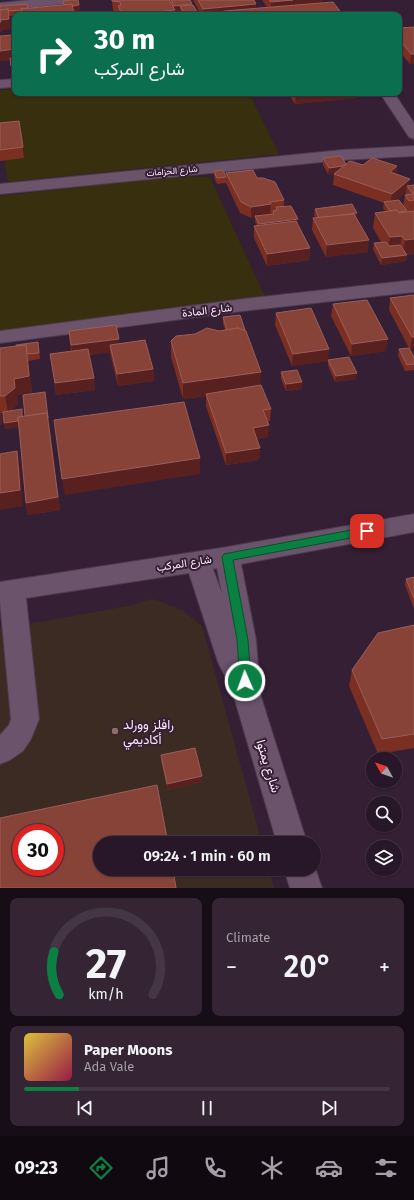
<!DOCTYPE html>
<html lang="en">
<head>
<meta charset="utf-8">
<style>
  :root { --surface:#281728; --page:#342434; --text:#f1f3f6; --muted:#a59fa8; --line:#443645; --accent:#0b8043 }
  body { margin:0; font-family:"Fira Sans",Vazirmatn,sans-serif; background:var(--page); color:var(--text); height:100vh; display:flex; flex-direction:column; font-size:15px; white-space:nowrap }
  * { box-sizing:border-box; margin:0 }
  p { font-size:13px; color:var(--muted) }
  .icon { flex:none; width:22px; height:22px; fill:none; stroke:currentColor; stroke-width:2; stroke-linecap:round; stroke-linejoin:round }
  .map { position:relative; height:888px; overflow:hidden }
  .sheet { display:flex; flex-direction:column; gap:10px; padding:10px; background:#160d16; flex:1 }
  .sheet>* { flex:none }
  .top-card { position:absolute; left:12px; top:12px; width:390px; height:84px; border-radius:8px; box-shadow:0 1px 3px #0004,0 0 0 1px var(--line); background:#0b6e4f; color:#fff; overflow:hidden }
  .needle { width:26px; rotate:310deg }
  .buttons { position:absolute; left:366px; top:752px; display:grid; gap:8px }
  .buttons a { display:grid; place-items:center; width:36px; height:36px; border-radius:50%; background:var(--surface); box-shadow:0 1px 3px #0004,0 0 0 1px var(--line); font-size:20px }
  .speed { position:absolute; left:12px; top:824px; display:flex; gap:8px; font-size:20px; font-weight:700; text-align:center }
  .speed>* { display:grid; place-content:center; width:52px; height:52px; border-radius:50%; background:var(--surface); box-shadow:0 1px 3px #0004,0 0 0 1px var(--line); line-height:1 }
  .speed .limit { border:6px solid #d22; background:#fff; color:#111 }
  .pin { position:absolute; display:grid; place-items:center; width:34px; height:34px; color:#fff; margin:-17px; border-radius:8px; box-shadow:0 2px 6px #0006 }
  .me { position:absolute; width:44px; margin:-22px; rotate:358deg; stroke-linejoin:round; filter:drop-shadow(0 0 3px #0008) }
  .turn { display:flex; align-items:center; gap:14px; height:84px; padding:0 16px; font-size:18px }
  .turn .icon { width:52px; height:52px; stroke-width:2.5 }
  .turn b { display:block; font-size:28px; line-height:34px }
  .big { font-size:30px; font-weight:600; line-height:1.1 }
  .sheet .card { flex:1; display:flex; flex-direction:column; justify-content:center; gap:6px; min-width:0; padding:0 14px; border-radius:8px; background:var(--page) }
  .sheet .dial { align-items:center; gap:0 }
  .dial svg { height:104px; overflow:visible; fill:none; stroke:var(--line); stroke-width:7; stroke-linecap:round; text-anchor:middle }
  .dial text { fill:var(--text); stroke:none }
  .song { display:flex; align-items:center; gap:12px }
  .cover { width:48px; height:48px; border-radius:6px; background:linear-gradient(135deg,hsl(50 70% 55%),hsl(340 70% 35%)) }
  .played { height:4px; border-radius:2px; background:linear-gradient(90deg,var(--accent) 15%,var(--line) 15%) }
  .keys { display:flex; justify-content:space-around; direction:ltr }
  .heat { display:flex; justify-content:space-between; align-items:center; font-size:22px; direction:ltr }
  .sheet .tiles { flex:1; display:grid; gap:10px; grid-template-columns:1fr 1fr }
  .card:last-child { grid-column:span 2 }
  .trip { position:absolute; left:93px; top:836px; width:228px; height:40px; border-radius:20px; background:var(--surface); box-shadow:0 1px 3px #0004,0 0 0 1px var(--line); font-weight:600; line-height:40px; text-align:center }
  .tabs { display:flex; height:64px; justify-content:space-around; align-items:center; background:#100910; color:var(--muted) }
  .tabs .icon { width:28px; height:28px }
  .tabs .selected { color:var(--accent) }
  .tabs b { font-size:18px; color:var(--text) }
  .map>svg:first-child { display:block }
  .education { fill:#3c2b22; fill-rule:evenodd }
  .sand { fill:#372f0e }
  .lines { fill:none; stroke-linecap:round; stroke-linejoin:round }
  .minor-casing { stroke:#4d3a4d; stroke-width:2 }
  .minor { fill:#6b536b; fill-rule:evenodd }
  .wall { fill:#7b2e22; fill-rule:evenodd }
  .shaded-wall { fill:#592020 }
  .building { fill:#884339; stroke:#9a5d58; fill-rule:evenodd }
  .route { fill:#0b8043; stroke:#07532c }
  .education-dot { fill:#8d6e63; stroke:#351f35; stroke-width:1.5 }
  .labels { text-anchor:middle; stroke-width:4; stroke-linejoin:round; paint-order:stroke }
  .far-street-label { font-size:9px; fill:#fbecfa; stroke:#351f35 }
  .street-label { font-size:11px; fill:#fbecfa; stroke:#351f35 }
  .near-poi-label { font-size:13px; fill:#fbecfa; stroke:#351f35; text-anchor:start }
  .near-street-label { font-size:13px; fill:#fbecfa; stroke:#351f35 }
</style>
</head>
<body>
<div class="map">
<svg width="414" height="888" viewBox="0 0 414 888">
  <rect width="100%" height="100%" fill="#351f35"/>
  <path class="education" d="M153 599 182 610 202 626 262 843H100V869H269L274 888H0V629L128 606ZM21 833H55V867H21Z"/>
  <g class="sand">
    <polygon points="15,89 15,93 249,93 279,154 8,182 0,133 0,90"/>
    <polygon points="190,174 192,177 210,177 265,297 0,333 0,196"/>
  </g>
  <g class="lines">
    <g class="minor-casing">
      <g id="minor">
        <polygon points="29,0 68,0 66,3 62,4 0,11 0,3"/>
        <polygon points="15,79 15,87 0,88 0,80"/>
        <polygon points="380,93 394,93 414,123 414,139 409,137"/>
        <polygon points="414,146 414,156 342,160 0,194 0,184 342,150"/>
        <polygon points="414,280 414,292 243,311 0,343 0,331 243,299"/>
        <path d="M414 514V532L241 564 256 640 259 680 257 684 307 843H277L232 690 218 662 189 573 26 598 39 719 31 739 23 751 10 760 0 764V735L9 725 11 719 0 602V582L227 547ZM217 568 222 594 213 569Z"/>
        <polygon points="314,865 322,888 290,888 284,869 314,869"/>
      </g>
    </g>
    <use href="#minor" class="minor"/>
  </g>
  <g class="wall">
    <path d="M112 0H190L192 4V5L199 15H119V12L113 11ZM180 10 182 14 175 15V11Z"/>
    <polygon points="193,0 254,0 256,4 256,8 267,7 262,0 323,0 323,3 343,15 201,15"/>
    <polygon points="63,1 79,5 80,10 74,11 74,15 15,15 15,16 9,16 10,29 2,30 2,32 0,32 0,6 28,8 63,5"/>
    <polygon points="414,27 414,64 410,64 399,51 399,28"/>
    <polygon points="15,47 15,72 12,72 10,60 0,61"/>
    <polygon points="288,93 357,93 357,98 295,104"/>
    <polygon points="19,121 24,158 0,161 0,123"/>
    <path d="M323 158 346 164 397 166 396 174 409 185H414V254L407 255 406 261 381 265 373 249 374 243 381 242 373 228 375 213 386 212 383 208 384 203 333 185 334 173 328 174 323 165ZM406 192V195H405L403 206 396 200Z"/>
    <polygon points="214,171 226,176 226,173 257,178 284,200 284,206 298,219 297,224 310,248 309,260 267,266 254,238 254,226 257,226 255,222 255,217 251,218 240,213 226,183 217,184 214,177"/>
    <polygon points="315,209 357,218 368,252 326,257 312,230 313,218 316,218 314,215"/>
    <polygon points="414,295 414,349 410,349 414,357 414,370 405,371 398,356 399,349 409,348 389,310 390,298"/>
    <polygon points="333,304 386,351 351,356 331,316"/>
    <polygon points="276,313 328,361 292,366 275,325"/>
    <polygon points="223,317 245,330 260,385 271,409 270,421 267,421 268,437 257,439 260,448 259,460 226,465 206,406 206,396 183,399 171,357 171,341 225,330 223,324"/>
    <polygon points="69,331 119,344 153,369 154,381 118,386 111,357 110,352 89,355 95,390 56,395 50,354 71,351"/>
    <polygon points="0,348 39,349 40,359 28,361 32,392 17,395 18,404 10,411 23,416 25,416 45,392 60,510 28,515 26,503 19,427 5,429 3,413 1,413 2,424 0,425"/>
    <polygon points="328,360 356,379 335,382 328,366"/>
    <polygon points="281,372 302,389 286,391 281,379"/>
    <polygon points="414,577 414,609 405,585 406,579"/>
    <polygon points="414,625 414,748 378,754 349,686 352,670"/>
    <polygon points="161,755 202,782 168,790 161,761"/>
  </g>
  <g class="shaded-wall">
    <polygon points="293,0 323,0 323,7 271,12 271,2"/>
    <polygon points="192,4 192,9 180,6 180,10 175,11 175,15 148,15 148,13 174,10 174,6"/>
    <polygon points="256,4 256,14 224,11 223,15 203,15 203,9"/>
    <polygon points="79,5 80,10 65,12 64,6"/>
    <polygon points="9,19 10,29 2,30 0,20"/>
    <polygon points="0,22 1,22 2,32 0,32"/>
    <polygon points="15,49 15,60 0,61 0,51"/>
    <polygon points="411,54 414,54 414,64 410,64"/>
    <polygon points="296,93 357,93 357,98 295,104"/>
    <polygon points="347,166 346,172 328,174 329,168"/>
    <polygon points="397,166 395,178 390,172"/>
    <polygon points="410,179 408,188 407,186 406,192 390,206 392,194"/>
    <polygon points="271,204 270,215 255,216 255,217 251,218 251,207"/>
    <polygon points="407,211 406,217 391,213"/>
    <polygon points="357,213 357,219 320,218"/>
    <polygon points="298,219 297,225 259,230 259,224"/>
    <polygon points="402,236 399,251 388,253 390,237"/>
    <polygon points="414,239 414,254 407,255 406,261 381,265 382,258 402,256 405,240"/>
    <polygon points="369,240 368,252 326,257 327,245"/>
    <polygon points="310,248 309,260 267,266 267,254"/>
    <polygon points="412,337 414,337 414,349 410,349"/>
    <polygon points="119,339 120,351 110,345 110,352 73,357 71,345"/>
    <polygon points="388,339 386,351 351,356 352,344"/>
    <polygon points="26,345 28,361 32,392 17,395 18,404 8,412 5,396 14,379"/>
    <polygon points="329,349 328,361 292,366 293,354"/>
    <polygon points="153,369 154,381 118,386 117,374"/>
    <polygon points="261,372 260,388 206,394 206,396 183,399 183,383"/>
    <polygon points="357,373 356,379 335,382 336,376"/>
    <polygon points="94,378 95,390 56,395 55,383"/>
    <polygon points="302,382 302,389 286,391 286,384"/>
    <polygon points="45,392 60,510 28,515 26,503"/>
    <polygon points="0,409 2,424 0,425"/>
    <polygon points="22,409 24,427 5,429 4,423"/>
    <polygon points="269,425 268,437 252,440 253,428"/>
    <polygon points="260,448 259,460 226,465 226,453"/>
    <polygon points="17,451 20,467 23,506 0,510 0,493"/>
    <polygon points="200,458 200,474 65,495 62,479"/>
    <polygon points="202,776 202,782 168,790 167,784"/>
  </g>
  <g class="building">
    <polygon points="72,0 78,0 79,5 72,6 72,4 64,5 63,1"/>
    <polygon points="112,0 169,0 175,10 148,13 149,15 126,15 124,12 121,12 118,6 121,5 120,2 112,1"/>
    <polygon points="171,0 190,0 192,4 174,6"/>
    <polygon points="198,0 254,0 256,4 203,9"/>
    <polygon points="269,0 293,0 271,2"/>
    <polygon points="333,2 343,15 226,15 224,11"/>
    <polygon points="27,4 28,8 21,9 22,10 8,11 8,9 0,10 0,6"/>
    <polygon points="72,4 74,14 68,14 68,15 23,15 21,9"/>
    <polygon points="193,5 199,15 172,15 185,14 180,6"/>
    <polygon points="8,9 9,19 0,20 1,22 0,22 0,10"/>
    <polygon points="414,27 414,54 411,54 399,39 399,28"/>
    <polygon points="13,35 15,49 0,51 0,36"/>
    <polygon points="10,58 15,58 15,66 11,66"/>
    <polygon points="19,121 23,147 0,150 0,123"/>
    <polygon points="341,156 346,164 343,166 329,168 323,158"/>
    <polygon points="372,158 397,166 390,172 410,179 392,194 334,174 350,161 363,165"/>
    <polygon points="223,170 226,177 217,178 214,171"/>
    <polygon points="253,170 257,178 263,178 275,182 284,200 270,202 271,204 251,207 241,202 226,173"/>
    <polygon points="414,185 414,200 409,201 405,195 413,194 407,186"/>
    <polygon points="399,200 407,211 398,212 397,210 390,211 384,202"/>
    <polygon points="352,204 357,213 319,218 315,209"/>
    <polygon points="291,206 298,219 259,224 255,216 274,214 273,211 277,210 276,207"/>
    <polygon points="397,210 399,213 414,211 414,239 405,240 402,236 390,237 375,213"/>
    <polygon points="354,214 369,240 327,245 313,218"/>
    <polygon points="296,221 310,248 267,254 254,226"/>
    <polygon points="386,242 389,246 400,245 407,255 382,258 374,243"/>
    <polygon points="414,295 414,337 412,337 390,298"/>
    <polygon points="367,300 388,339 352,344 333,304"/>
    <polygon points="311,308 329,349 293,354 276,313"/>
    <polygon points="240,315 245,330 242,330 238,328 227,330 223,317"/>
    <polygon points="116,325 119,339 71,345 69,331"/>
    <polygon points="207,328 219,331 238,328 246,331 261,372 183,383 171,341 176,336 195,334"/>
    <polygon points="145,340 153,369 117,374 110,345"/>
    <polygon points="38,342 39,353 27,354 26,345 16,346 16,345"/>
    <polygon points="26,345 29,376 14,379 15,388 5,396 0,396 0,348"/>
    <polygon points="409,348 414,357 414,364 407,365 399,349"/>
    <polygon points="88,349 94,378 55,383 50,354"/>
    <polygon points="349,357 357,373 336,376 328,360"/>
    <polygon points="297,370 302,382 286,384 281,372"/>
    <polygon points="261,385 271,409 263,410 269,425 253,428 260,448 226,453 206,394"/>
    <polygon points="45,392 48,418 47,413 25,416 23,395"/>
    <polygon points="184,402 200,458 62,479 54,420"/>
    <polygon points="22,409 22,416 18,417 18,421 4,423 3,412"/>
    <polygon points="47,413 58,497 26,503 18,417"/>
    <polygon points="17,451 20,490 0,493 0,454"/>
    <polygon points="414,577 414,598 406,579"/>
    <polygon points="414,625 414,734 382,739 352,670 378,633"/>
    <polygon points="195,748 202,776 167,784 161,755"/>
    <path d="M157 785 168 843H100V869H173L176 888H0V818ZM21 833H55V867H21Z"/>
  </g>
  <polygon class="route" points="367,527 371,528 372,531 371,534 367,535 233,560 248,640 251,681 249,684 245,686 241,684 240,681 237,640 222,557 224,554"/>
  <circle class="education-dot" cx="115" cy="731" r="4"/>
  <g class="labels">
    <g class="far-street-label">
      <text transform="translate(172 171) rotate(-5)" y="3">شارع الحزامات</text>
    </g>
    <g class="street-label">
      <text transform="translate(207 310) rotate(-7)" y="4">شارع المادة</text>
      <text transform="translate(184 563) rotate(-9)" y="4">شارع المركب</text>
    </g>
    <g class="near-poi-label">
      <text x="123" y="729">رافلز وورلد<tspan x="123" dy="15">أكاديمي</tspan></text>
    </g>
    <g class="near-street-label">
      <text transform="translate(269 766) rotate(73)" y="5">شارع يمتوا</text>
    </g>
  </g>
</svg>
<div class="buttons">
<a><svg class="needle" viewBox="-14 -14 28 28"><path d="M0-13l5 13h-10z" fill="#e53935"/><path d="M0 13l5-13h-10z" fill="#a59fa8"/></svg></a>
<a><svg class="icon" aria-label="search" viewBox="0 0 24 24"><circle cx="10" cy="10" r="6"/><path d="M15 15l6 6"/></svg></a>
<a><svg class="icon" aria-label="layers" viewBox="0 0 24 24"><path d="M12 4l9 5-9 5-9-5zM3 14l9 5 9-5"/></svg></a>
</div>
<div class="speed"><div class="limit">30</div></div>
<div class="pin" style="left:367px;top:531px;background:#d93025"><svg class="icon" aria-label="arrive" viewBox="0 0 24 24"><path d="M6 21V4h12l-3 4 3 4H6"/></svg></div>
<svg class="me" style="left:245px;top:681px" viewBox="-20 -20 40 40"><circle r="17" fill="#0b8043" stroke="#fff" stroke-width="3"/><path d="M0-11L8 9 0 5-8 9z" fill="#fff"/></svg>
<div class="trip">09:24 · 1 min · 60 m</div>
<div class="top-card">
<div class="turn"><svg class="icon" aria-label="right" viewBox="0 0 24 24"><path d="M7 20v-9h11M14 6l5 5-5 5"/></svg><div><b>30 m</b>شارع المركب</div></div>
</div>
</div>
<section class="sheet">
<div class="tiles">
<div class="card dial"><svg viewBox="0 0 100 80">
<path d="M14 69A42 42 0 1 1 86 69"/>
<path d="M14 69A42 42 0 0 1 10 36" stroke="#0b8043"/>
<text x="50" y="56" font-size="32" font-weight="700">27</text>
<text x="50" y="72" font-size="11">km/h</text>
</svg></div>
<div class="card"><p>Climate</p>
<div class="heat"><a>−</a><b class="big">20°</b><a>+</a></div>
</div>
<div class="card">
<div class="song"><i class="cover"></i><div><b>Paper Moons</b><p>Ada Vale</p></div></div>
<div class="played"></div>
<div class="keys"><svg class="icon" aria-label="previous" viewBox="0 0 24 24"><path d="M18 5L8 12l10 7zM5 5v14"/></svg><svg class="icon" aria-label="pause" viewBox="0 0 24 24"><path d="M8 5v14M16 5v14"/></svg><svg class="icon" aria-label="next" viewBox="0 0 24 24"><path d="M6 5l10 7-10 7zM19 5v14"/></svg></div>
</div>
</div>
</section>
<nav class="tabs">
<b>09:23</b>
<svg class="icon selected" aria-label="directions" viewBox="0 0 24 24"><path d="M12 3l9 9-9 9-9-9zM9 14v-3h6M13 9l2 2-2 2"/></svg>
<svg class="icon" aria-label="music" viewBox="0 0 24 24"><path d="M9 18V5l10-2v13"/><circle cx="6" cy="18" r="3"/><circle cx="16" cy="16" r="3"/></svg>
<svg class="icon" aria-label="phone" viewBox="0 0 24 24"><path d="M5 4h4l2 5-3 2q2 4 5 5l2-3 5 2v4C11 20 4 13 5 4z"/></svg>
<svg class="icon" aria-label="climate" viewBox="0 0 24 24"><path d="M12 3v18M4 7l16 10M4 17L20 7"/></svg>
<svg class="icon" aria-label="car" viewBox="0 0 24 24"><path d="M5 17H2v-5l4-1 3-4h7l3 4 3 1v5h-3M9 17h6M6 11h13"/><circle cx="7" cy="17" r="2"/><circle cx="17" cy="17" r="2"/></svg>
<svg class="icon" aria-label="filters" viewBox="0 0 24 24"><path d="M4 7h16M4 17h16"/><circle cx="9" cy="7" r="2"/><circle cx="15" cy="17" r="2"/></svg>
</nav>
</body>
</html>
